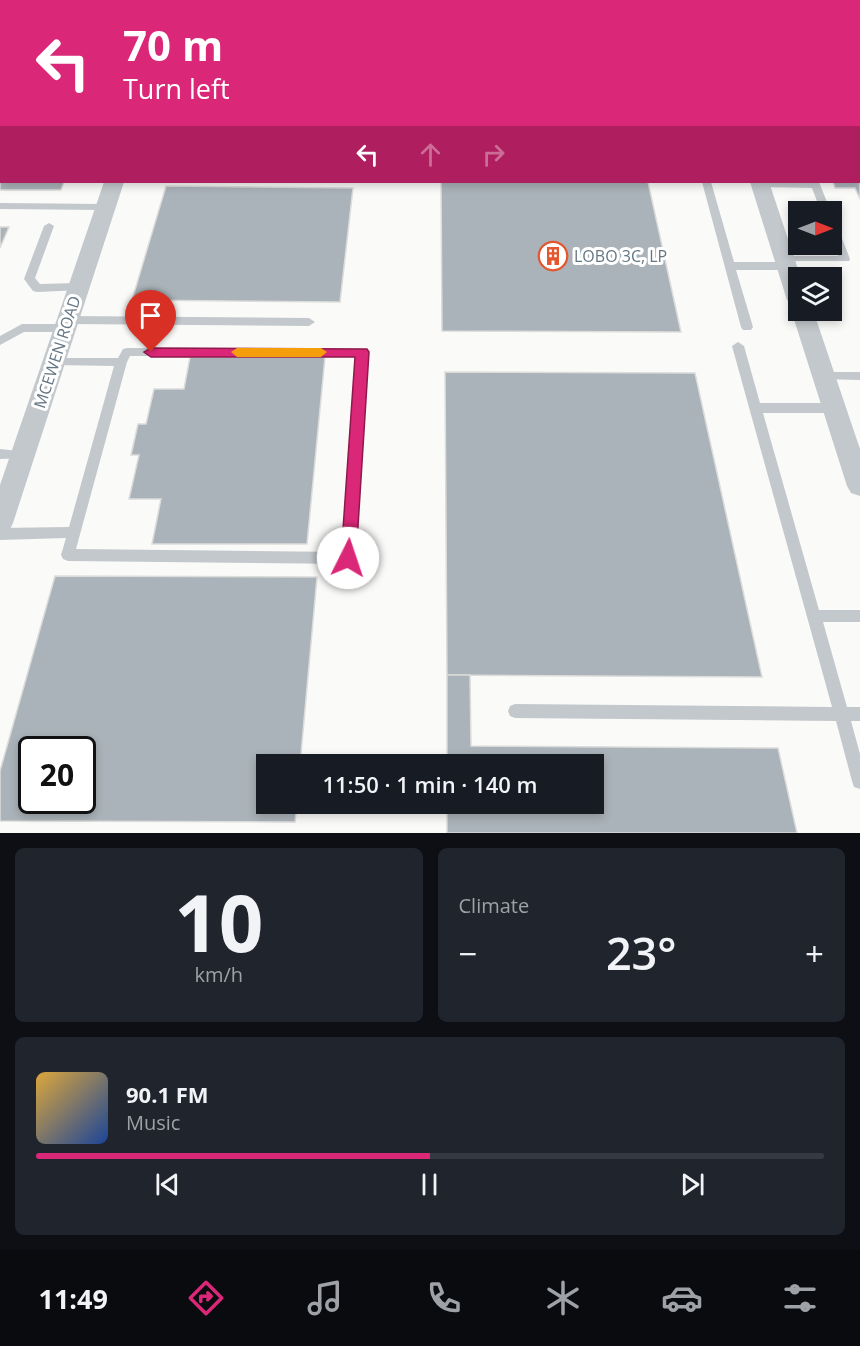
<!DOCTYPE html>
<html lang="en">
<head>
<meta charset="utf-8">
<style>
  :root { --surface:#171b24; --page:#20242c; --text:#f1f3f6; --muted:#9ea1a6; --line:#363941; --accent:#db2777 }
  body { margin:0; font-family:"Open Sans",sans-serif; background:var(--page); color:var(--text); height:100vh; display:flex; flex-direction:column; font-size:22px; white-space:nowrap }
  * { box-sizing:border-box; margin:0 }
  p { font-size:20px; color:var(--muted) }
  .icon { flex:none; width:33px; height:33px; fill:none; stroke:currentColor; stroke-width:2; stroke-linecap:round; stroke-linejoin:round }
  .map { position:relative; height:833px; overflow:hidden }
  .sheet { display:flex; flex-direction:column; gap:15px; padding:15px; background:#0d0f14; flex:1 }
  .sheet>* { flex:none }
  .guide { position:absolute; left:0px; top:0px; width:861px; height:183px; box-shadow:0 3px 9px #0003; background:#db2777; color:#fff; overflow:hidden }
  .needle { width:39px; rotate:90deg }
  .fabs { position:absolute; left:788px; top:201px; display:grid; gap:12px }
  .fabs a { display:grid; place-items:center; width:54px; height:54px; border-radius:0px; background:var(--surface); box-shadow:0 3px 9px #0003; font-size:30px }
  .speed { position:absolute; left:18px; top:736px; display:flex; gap:12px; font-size:30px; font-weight:700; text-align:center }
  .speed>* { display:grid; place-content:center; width:78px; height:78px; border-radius:50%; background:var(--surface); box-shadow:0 3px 9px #0003; line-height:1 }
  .speed .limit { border:3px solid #111; border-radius:9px; background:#fff; color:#111 }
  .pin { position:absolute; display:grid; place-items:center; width:51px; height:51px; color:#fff; margin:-62px -26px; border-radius:50% 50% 50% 0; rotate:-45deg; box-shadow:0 0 6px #0007 }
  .pin .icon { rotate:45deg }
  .me { position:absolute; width:66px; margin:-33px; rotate:4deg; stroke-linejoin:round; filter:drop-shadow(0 0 4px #0008) }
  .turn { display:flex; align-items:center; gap:21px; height:126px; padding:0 24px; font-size:27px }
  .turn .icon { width:78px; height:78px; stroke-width:2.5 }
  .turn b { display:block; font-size:42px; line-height:51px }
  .lanes { display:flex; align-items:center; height:57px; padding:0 24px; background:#0003; justify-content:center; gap:30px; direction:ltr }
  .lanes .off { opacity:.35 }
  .big { font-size:45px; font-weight:600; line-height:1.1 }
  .sheet .card { flex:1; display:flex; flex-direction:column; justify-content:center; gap:9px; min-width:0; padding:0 21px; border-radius:9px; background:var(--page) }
  .sheet .dial { align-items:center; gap:0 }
  .dial b { font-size:78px; line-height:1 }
  .song { display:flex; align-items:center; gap:18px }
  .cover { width:72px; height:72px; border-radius:9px; background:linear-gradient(135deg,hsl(40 70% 55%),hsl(220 70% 35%)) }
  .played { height:6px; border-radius:3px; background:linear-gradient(90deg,var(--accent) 50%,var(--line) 50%) }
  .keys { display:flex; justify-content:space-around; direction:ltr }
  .heat { display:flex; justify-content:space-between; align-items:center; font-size:33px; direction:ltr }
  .sheet .tiles { flex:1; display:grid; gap:15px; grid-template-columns:1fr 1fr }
  .card:last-child { grid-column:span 2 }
  .trip { position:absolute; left:256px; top:754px; width:348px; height:60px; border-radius:0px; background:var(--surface); box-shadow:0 3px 9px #0003; font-weight:600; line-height:60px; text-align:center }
  .tabs { display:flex; height:96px; justify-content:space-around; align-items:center; background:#090b0e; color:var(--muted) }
  .tabs .icon { width:42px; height:42px }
  .tabs .current { color:var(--accent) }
  .tabs b { font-size:27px; color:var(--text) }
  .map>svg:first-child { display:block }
  .building { fill:#aab3b9; stroke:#dcdcda; stroke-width:1.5; fill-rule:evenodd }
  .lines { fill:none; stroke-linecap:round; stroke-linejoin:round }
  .lane { fill:#c3c8cc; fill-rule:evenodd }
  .street { fill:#c3c8cc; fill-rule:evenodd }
  .route { fill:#db2777; stroke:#8e194d; stroke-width:1.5 }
  .slow { fill:#f59e0b }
  .labels { text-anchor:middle; stroke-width:6; stroke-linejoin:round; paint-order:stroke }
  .poi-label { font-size:16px; fill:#657683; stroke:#fff; text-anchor:start }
  .street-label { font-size:16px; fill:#657683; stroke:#fff }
</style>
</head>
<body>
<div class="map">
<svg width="860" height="833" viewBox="0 0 860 833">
  <rect width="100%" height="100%" fill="#fafaf8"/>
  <g class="building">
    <polygon points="252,0 359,0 251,2"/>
    <polygon points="439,0 607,0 608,2 439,2"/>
    <polygon points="782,0 860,0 860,45 860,2"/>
    <polygon points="0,23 2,182 64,182 61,190 0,190"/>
    <polygon points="860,65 860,199 855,188 835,188 833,182 860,182"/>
    <polygon points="441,182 648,182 681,332 442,331"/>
    <polygon points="166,186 353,188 340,302 132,300"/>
    <polygon points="0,227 9,227 0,248"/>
    <polygon points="190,357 325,357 307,544 152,544 161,499 129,499 139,455 131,455 138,424 146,424 154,389 184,389"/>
    <polygon points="445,372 695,373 762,677 447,675"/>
    <path d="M55 576 317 577 300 765H267V804H297L295 822 0 821V771ZM32 750H82V801H32Z"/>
    <polygon points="447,675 470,675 471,746 778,748 797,833 447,833 447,804 594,804 594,765 447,765"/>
  </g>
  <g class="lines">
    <g class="lane">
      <polygon points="146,0 154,0 145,2"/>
      <rect x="212" y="0" width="8" height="2"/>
      <polygon points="650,0 658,0 659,2 651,2"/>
      <polygon points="732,0 740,0 741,2 733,2"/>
      <rect x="0" y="9" width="2" height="4"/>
      <polygon points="702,182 711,182 734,262 787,262 792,266 787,270 736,270 753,327 751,330 743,330 741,327"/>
      <polygon points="760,182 819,182 831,212 821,212 812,188 757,187 755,185"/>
      <polygon points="0,203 105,204 110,207 105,210 0,209"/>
      <polygon points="831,220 836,223 850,259 849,261 781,261 780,259 785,256 838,256 831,236"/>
      <polygon points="49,223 54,226 35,278 40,284 78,283 82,284 83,287 82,290 37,292 33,291 24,279 44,226"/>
      <polygon points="68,316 309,318 315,322 309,326 68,324 62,320"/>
      <polygon points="22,324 65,324 71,328 65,332 24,332 0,345 0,336"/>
      <polygon points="738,342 744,346 760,403 834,403 840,408 834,413 763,413 819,610 860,610 860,622 823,622 847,707 860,707 860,721 851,721 860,754 860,789 854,787 852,781 836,721 515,718 510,716 508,711 510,706 515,704 832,707 732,346"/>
      <path d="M127 348 366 349 368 352 355 558 353 562 348 564 68 561 63 559 61 555 66 538 0 540V528L69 527 114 366 54 365 48 361 50 358H118L123 349ZM130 356H356L342 552 76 549 127 362Z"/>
      <polygon points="823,372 860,372 860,380 819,379 817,376 819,373"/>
      <polygon points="0,449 27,452 29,455 27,458 0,459"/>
    </g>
    <g class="street">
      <rect x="166" y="0" width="16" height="2"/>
      <polygon points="691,0 707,0 708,2 692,2"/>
      <polygon points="104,182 124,182 13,523 9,531 0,534 0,485"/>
      <polygon points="750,182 769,182 801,278 798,278 798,310 813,310 860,449 860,496 851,493 847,486 791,310 793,306 787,300"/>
    </g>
  </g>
  <polygon class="route" points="151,348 367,349 369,352 356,558 354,563 348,565 343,563 341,558 355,357 151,357 144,352"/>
  <polygon class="slow" points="237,348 321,348 327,352 321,357 237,357 231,352"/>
  <defs>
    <g id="building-ring" transform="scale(1.5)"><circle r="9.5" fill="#fff" stroke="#e4572e" stroke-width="1.5"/><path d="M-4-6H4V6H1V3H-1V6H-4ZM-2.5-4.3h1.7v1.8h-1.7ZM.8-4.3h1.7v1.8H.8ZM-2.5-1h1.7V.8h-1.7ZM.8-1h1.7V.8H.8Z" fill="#e4572e"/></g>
  </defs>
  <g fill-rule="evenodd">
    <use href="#building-ring" x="553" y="256"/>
  </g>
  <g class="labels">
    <g class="poi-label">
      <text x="574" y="262">LOBO 3C, LP</text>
    </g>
    <g class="street-label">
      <text transform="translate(57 352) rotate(-72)" y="6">MCEWEN ROAD</text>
    </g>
  </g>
</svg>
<div class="fabs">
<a><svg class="needle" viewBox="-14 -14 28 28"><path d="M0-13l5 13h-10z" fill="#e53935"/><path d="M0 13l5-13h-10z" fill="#9ea1a6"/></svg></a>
<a><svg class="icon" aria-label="layers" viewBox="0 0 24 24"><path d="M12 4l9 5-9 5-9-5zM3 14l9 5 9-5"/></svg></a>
</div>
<div class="speed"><div class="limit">20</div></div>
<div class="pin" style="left:151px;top:352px;background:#d93025"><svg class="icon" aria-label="arrive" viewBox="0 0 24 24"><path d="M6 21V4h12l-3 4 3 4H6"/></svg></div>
<svg class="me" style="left:348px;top:558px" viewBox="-20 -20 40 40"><circle r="19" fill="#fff"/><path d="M0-13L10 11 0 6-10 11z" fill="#db2777"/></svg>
<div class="trip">11:50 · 1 min · 140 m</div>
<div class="guide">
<div class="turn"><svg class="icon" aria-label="left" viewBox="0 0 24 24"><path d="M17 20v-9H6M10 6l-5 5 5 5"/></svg><div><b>70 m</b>Turn left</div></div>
<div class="lanes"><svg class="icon" aria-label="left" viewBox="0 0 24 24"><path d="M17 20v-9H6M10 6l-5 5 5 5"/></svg><svg class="icon off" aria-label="ahead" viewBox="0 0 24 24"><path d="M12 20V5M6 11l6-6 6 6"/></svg><svg class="icon off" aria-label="right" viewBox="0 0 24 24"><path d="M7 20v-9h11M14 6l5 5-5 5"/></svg></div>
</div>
</div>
<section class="sheet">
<div class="tiles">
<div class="card dial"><b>10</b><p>km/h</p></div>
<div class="card"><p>Climate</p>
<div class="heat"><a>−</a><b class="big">23°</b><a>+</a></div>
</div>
<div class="card">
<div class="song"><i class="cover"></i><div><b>90.1 FM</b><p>Music</p></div></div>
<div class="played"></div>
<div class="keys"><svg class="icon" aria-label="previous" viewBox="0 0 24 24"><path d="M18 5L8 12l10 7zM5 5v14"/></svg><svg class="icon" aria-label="pause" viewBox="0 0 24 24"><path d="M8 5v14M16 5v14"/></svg><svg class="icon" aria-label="next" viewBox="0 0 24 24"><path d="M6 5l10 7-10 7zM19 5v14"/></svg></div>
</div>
</div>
</section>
<nav class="tabs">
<b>11:49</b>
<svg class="icon current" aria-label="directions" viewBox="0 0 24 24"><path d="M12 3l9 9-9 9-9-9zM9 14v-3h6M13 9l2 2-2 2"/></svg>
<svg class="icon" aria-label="music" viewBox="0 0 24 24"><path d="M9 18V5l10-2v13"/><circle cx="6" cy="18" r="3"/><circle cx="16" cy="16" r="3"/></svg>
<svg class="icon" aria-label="phone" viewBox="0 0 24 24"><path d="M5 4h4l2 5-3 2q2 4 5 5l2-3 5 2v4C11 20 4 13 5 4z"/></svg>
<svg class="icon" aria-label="climate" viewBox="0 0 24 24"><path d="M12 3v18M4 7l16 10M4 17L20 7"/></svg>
<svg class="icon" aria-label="car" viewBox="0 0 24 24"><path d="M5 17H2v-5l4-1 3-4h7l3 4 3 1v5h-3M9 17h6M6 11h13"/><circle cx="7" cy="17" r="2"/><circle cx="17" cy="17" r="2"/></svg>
<svg class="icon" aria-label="filters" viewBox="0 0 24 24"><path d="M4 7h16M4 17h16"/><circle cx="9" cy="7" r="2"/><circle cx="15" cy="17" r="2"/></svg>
</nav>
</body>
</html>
